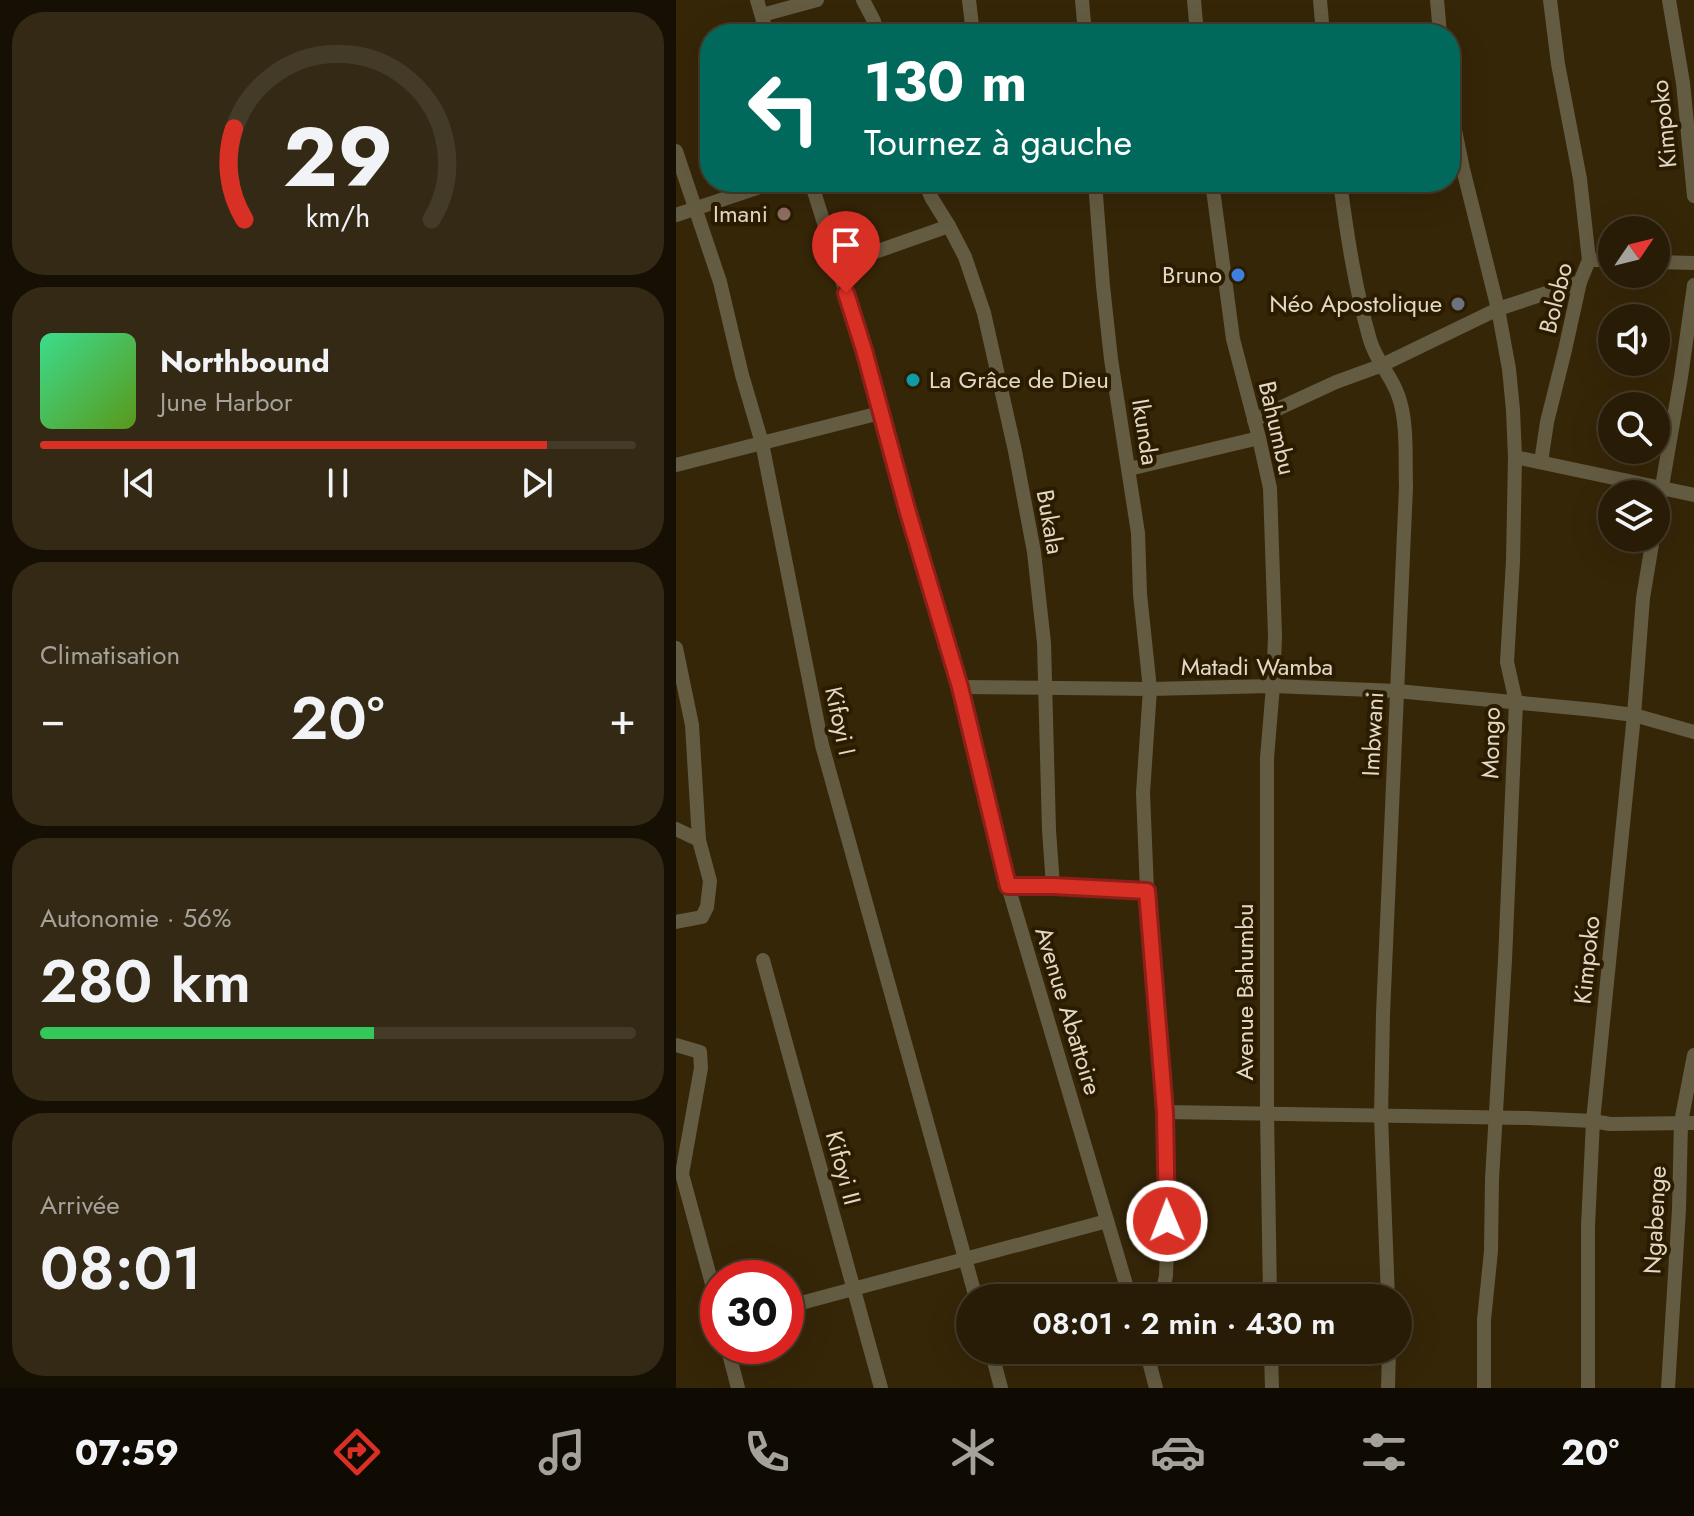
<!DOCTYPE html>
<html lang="fr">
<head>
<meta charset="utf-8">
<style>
  :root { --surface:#281c06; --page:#342914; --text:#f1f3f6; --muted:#a5a19b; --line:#443a28; --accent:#d93025 }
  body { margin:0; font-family:Jost,sans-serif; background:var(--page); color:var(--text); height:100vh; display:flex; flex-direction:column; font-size:30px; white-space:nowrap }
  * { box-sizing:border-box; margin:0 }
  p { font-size:26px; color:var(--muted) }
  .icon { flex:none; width:44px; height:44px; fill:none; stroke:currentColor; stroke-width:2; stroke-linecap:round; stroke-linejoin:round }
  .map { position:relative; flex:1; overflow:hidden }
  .details { display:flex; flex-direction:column; gap:12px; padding:12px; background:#160f03; width:676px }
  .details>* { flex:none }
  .top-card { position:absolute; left:24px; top:24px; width:760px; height:168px; border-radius:32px; box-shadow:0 8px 32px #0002,0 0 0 2px var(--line); background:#00695c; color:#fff; overflow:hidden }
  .needle { width:52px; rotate:55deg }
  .controls { position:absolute; left:922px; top:216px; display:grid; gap:16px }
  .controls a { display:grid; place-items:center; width:72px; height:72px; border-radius:50%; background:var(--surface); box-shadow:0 8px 32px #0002,0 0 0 2px var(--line); font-size:40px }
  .speed { position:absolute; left:24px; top:1260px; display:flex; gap:16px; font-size:40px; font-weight:700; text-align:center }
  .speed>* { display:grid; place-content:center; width:104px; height:104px; border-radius:50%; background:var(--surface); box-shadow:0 8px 32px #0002,0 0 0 2px var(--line); line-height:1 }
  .speed .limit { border:12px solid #d22; background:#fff; color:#111 }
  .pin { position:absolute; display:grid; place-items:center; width:68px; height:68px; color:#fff; margin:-82px -34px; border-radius:50% 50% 50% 0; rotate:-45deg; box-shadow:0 0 8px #0007 }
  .pin .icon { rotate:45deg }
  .me { position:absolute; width:88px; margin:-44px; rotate:359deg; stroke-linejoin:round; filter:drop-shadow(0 0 6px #0008) }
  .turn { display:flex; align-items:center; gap:28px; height:168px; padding:0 32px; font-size:36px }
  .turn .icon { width:104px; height:104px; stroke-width:2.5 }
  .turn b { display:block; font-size:56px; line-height:68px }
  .big { font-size:60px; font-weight:600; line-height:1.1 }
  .details .widget { flex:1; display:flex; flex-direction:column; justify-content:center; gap:12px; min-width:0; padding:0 28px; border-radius:32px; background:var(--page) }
  .details .dial { align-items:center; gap:0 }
  .dial svg { height:208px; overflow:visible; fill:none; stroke:var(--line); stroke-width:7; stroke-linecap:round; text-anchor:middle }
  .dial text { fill:var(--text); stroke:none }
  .song { display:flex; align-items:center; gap:24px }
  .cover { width:96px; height:96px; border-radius:12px; background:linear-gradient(135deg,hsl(150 70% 55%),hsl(90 70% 35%)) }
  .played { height:8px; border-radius:4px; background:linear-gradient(90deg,var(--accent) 85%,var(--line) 85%) }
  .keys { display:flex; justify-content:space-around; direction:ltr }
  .heat { display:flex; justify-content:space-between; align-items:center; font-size:44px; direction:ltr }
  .charge { height:12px; border-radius:6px; background:linear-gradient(90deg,#34c759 56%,var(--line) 0) }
  .trip { position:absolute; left:280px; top:1284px; width:456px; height:80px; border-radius:40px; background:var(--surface); box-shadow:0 8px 32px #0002,0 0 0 2px var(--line); font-weight:600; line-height:80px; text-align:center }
  .menu { display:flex; height:128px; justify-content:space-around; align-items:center; background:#100b02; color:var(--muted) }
  .menu .icon { width:56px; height:56px }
  .menu .selected { color:var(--accent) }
  .menu b { font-size:36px; color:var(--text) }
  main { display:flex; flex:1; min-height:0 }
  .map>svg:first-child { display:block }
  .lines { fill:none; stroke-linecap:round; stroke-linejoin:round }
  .street { stroke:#645c42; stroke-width:14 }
  .route-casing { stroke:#8d1f18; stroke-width:20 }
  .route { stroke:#d93025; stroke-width:14 }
  .education-dot { fill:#8d6e63; stroke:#2b1c00; stroke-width:3 }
  .shop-dot { fill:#3f7fe0; stroke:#2b1c00; stroke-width:3 }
  .worship-dot { fill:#6b7280; stroke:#2b1c00; stroke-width:3 }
  .culture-dot { fill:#0f9aa8; stroke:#2b1c00; stroke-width:3 }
  .labels { text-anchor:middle; stroke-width:8; stroke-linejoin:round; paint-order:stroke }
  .street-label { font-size:24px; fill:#e2d8c7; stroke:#2b1c00 }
  .poi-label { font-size:24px; fill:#e2d8c7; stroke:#2b1c00; text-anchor:end }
</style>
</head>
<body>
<main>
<section class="details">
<div class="widget dial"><svg viewBox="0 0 100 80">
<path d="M14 69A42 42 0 1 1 86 69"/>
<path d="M14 69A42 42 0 0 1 10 34" stroke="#d93025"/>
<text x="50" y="56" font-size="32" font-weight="700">29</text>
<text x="50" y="72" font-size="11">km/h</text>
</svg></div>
<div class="widget">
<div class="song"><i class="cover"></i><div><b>Northbound</b><p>June Harbor</p></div></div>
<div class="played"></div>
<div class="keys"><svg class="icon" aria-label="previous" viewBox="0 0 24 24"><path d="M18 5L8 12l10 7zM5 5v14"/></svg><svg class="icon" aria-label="pause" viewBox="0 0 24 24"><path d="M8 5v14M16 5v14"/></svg><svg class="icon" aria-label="next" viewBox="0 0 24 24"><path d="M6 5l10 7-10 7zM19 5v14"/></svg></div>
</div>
<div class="widget"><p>Climatisation</p>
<div class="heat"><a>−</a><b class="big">20°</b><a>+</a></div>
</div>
<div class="widget"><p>Autonomie · 56%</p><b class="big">280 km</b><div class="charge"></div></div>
<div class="widget"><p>Arrivée</p><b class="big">08:01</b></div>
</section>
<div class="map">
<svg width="1018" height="1388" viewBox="0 0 1018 1388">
  <rect width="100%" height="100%" fill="#362608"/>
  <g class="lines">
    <g class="street">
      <polyline points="81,0 91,34"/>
      <polyline points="187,0 198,21 201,34"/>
      <polyline points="293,0 297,34"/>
      <polyline points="406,0 409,34"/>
      <polyline points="518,0 521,34"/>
      <polyline points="644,0 647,34"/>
      <polyline points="761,0 764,34"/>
      <polyline points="993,0 1007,83 1018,196"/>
      <polyline points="86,15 141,0"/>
      <polyline points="774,106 787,169 822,309 833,369 837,410 839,457 837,561 831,662 840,702 829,960 816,1179 815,1251 808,1320 808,1388"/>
      <polyline points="0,151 44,282 66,375 86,443 146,745 300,1298"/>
      <polyline points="135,182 188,350 231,509 284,687 332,886 454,1298"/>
      <polyline points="249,182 255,197 273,226 289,257 308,313 339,451 358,552 368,643 373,830 377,886"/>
      <polyline points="419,182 427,286 435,359 462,533 464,594 474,689 467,793 471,891 489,1112 491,1248 490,1276 485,1298"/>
      <polyline points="536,182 557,339 583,438 594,488 599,636 597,686 591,758 591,1112 594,1298"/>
      <path d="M664 182C671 235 679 288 694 340 700 361 715 375 722 395 732 421 729 459 730 487L707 1014 705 1117 712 1298"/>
      <polyline points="0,215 99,182"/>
      <polyline points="913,260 936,260"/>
      <polyline points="980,262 1018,263"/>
      <polyline points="162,265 273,226"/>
      <polyline points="578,420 660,382 704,366 822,309 904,282"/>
      <polyline points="839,457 1018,495"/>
      <polyline points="865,462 871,422 889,350 904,282 913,260 904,179 882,64 874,0"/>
      <polyline points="0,465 204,413"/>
      <polyline points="453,469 583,438"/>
      <polyline points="980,521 1005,377 1018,285"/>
      <polyline points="0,648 16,725 23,840 34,881 31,907 26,917 0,922"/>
      <polyline points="284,687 474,689 597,686 721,691 919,710 958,715 1018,732"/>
      <polyline points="0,829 23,840"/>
      <polyline points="332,886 377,886 471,891"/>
      <polyline points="87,960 205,1388"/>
      <polyline points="0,1045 24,1052 25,1068 6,1174 42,1306"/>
      <polyline points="489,1112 852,1118 917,1121 934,1124 1018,1123"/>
      <polyline points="110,1307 431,1221"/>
      <polyline points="51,1346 62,1388"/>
      <polyline points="315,1350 325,1388"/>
      <polyline points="470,1350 480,1388"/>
      <polyline points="595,1350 596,1388"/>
      <polyline points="712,1388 713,1350"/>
      <polyline points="912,1388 912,1226 917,1121 958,715 967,598 977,538"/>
      <polyline points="992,1388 1003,1209 1005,1122 1018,1055"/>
    </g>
  </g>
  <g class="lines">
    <g class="route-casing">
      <polyline id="route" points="170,293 188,350 231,509 284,687 332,886 377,886 471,891 489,1112 491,1221"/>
    </g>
    <use href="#route" class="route"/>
  </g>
  <circle class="education-dot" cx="108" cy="214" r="8"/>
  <circle class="shop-dot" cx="562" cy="275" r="8"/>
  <circle class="worship-dot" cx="782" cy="304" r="8"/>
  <circle class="culture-dot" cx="237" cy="380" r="8"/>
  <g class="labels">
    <g class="street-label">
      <text transform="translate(988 124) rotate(-96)" y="8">Kimpoko</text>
      <text transform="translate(880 298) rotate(-76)" y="8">Bolobo</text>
      <text transform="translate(601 428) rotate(77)" y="8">Bahumbu</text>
      <text transform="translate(469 432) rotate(81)" y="8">Ikunda</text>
      <text transform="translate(374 522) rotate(80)" y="8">Bukala</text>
      <text x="581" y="675">Matadi Wamba</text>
      <text transform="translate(164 721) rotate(78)" y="8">Kifoyi I</text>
      <text transform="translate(697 734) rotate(-87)" y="8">Imbwani</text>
      <text transform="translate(815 743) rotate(-89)" y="8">Mongo</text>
      <text transform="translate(911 960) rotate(-84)" y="8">Kimpoko</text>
      <text transform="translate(569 992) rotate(-90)" y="8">Avenue Bahumbu</text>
      <text transform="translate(392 1011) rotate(73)" y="8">Avenue Abattoire</text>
      <text transform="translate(167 1168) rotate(75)" y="8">Kifoyi II</text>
      <text transform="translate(979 1220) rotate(-87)" y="8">Ngabenge</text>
    </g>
    <g class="poi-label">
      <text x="92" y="222">Imani</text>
      <text x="546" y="283">Bruno</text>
      <text x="766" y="312">Néo Apostolique</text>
      <text x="253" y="388" text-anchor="start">La Grâce de Dieu</text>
    </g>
  </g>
</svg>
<div class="controls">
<a><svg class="needle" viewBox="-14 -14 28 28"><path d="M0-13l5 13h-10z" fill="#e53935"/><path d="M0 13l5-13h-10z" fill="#a5a19b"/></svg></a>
<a><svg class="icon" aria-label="sound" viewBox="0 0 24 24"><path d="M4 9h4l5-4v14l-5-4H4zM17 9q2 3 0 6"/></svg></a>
<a><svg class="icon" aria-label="search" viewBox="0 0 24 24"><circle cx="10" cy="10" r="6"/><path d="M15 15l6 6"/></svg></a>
<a><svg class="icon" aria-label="layers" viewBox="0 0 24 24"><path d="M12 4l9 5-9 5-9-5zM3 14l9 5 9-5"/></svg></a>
</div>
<div class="speed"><div class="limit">30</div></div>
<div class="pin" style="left:170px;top:293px;background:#d93025"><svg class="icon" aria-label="arrive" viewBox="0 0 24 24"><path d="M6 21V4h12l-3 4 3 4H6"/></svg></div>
<svg class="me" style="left:491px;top:1221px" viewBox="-20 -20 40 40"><circle r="17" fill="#d93025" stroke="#fff" stroke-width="3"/><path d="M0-11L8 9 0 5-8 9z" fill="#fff"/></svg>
<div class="trip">08:01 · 2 min · 430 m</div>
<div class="top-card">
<div class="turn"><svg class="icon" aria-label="left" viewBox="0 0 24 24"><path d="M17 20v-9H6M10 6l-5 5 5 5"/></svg><div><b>130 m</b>Tournez à gauche</div></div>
</div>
</div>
</main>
<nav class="menu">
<b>07:59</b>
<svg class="icon selected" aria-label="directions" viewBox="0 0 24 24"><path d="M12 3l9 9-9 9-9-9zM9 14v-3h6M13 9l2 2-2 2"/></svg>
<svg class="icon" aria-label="music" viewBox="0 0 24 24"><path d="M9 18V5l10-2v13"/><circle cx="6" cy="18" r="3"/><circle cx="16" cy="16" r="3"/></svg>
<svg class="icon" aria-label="phone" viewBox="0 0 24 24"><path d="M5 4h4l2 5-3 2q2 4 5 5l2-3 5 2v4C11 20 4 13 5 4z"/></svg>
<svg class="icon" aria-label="climate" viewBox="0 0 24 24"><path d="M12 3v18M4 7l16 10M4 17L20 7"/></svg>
<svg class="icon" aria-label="car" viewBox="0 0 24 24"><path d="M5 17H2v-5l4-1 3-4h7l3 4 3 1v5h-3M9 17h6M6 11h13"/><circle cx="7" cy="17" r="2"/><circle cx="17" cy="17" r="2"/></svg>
<svg class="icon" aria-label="filters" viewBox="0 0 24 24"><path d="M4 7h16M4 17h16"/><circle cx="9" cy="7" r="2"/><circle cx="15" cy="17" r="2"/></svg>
<b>20°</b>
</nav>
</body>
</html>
